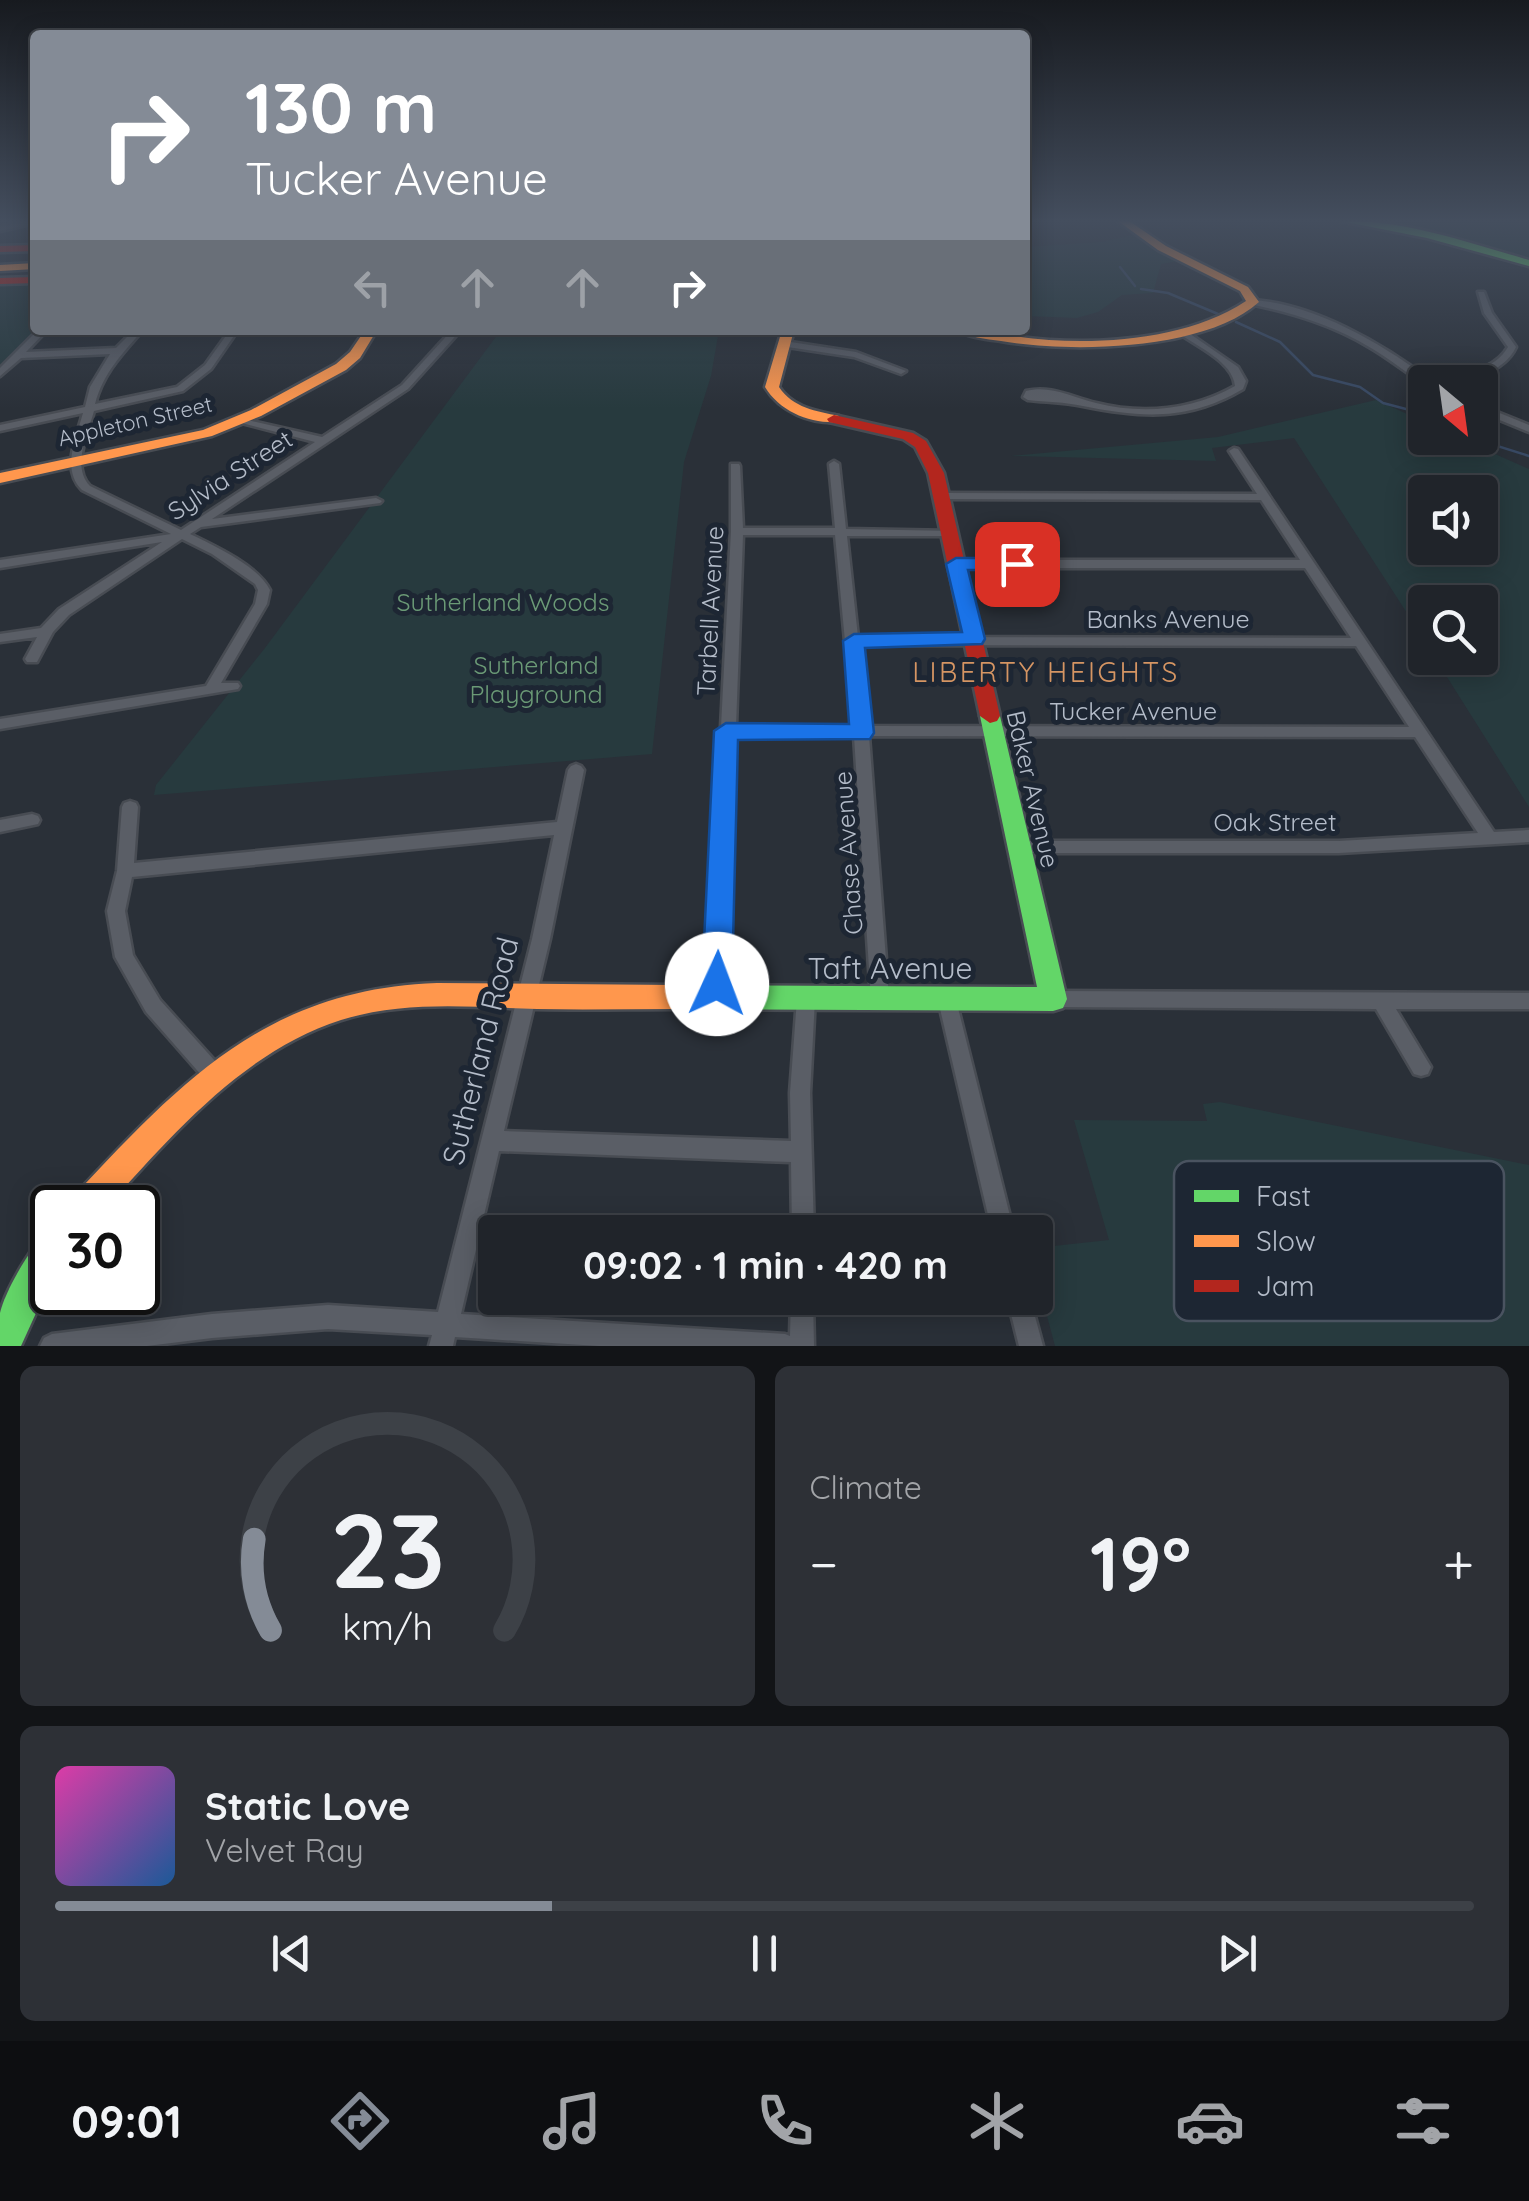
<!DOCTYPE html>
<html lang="en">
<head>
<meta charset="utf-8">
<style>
  :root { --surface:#20242a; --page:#2d3036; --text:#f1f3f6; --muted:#a2a4a8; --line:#3d4147; --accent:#848b96 }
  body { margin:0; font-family:Quicksand,sans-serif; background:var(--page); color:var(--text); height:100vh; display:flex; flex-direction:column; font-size:38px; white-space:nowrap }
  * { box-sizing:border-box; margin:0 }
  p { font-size:32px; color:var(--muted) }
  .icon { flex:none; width:55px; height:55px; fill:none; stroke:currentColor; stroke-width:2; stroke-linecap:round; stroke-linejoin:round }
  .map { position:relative; height:1346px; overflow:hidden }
  .sheet { display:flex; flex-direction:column; gap:20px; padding:20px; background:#121417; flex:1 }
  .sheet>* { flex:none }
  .hud { position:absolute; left:30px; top:30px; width:1000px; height:305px; border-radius:10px; box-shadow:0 5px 25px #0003,0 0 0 2px var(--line); background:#848b96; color:#fff; overflow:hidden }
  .needle { width:65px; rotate:151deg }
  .fabs { position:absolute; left:1408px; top:365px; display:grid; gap:20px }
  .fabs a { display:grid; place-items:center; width:90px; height:90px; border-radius:10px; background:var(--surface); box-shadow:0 5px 25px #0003,0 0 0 2px var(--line); font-size:50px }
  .speed { position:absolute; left:30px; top:1185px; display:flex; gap:20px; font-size:50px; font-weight:700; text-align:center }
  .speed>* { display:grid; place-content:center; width:130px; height:130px; border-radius:50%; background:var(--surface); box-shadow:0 5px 25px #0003,0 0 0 2px var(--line); line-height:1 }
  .speed .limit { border:5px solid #111; border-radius:15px; background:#fff; color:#111 }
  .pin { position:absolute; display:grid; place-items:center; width:85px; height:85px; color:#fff; margin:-42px; border-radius:20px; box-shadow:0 5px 15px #0006 }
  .me { position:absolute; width:110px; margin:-55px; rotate:2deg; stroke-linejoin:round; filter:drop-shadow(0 0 8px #0008) }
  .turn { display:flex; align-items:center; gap:35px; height:210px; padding:0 50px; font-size:45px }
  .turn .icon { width:130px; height:130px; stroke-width:2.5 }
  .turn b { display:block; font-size:70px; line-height:85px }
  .lanes { display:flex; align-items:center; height:95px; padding:0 50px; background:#0003; justify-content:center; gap:50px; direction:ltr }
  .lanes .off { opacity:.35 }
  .big { font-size:75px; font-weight:700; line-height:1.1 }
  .sheet .widget { flex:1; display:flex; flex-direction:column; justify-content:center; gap:15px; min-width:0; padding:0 35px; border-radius:15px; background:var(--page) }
  .sheet .dial { align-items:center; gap:0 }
  .dial svg { height:260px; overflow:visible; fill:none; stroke:var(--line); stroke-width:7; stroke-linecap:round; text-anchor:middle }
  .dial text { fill:var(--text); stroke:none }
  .song { display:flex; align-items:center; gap:30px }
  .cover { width:120px; height:120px; border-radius:15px; background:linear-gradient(135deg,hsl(320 70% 55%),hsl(210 70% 35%)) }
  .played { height:10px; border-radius:5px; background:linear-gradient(90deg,var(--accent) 35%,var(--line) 35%) }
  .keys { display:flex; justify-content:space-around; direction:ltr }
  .heat { display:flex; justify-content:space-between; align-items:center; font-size:55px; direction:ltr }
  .sheet .tiles { flex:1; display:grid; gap:20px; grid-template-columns:1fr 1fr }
  .widget:last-child { grid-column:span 2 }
  .trip { position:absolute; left:478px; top:1215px; width:575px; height:100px; border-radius:10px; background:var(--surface); box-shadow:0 5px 25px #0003,0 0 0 2px var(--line); font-weight:700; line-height:100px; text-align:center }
  .tab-bar { display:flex; height:160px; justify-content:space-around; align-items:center; background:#0d0e11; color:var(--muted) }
  .tab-bar .icon { width:70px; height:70px }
  .tab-bar .current { color:var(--accent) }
  .tab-bar b { font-size:45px; color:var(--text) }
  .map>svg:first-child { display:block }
  .green { fill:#273a3e; fill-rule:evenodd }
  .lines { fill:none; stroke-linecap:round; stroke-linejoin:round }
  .stream { stroke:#384963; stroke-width:2.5 }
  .street-casing { stroke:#484c53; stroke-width:5 }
  .fast-casing { stroke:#484c53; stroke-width:5 }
  .slow-casing { stroke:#484c53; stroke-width:5 }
  .jam-casing { stroke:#484c53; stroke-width:5 }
  .street { fill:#5a5e66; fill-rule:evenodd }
  .fast { fill:#63d668; fill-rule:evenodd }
  .slow { fill:#ff974d; fill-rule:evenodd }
  .jam { fill:#b3261e; fill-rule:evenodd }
  .route { fill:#1a73e8; stroke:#114b97; stroke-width:2.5 }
  .labels { text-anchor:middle; stroke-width:10; stroke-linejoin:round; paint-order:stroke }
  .far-street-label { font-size:22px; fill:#b4bcc9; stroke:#1d2633 }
  .street-label { font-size:25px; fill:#b4bcc9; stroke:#1d2633 }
  .park-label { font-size:25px; fill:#6b9a76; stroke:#1d2633 }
  .neighbourhood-label { font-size:28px; letter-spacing:2.5px; fill:#d59563; stroke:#1d2633 }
  .near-street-label { font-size:30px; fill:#b4bcc9; stroke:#1d2633 }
  .key { fill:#1d2633; stroke:#4a5360; stroke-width:2.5 }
  .key-label { font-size:28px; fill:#b4bcc9 }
</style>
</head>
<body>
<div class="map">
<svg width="1529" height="1346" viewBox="0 0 1529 1346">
  <rect width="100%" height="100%" fill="#2a3038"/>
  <g class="green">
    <polygon points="1360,221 1524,221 1529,229 1529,261"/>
    <polygon points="1132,235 1178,261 1161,264 1153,293 1122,295 1098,312 1077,318 1025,316 1025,247 1102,242"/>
    <polygon points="35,283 37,330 0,365 0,284"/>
    <polygon points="501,330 719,330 711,376 684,462 652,754 154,795 156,785 265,648"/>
    <path d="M1376 400 1425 422V438H1459L1529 469V807L1435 658H1480V602H1425V641L1294 438 1212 448 1216 461 1011 456 1218 437ZM1425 492H1480V548H1425Z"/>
    <polygon points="1220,1102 1529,1165 1529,1346 1055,1346 1035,1271 1035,1248 1109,1240 1074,1120 1207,1121 1203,1104"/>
  </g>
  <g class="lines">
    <g class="stream">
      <polyline points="1120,267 1135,286"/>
      <polyline points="1141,289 1168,293 1218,314"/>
      <polyline points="1236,322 1280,342 1313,375 1360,387 1383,403 1425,414"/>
      <polyline points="1472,438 1529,456"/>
    </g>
    <g class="street-casing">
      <g id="street">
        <polygon points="25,221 35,221 35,223 0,231 0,227"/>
        <path d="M1478 292H1484L1492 313 1516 347C1504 373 1467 382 1441 382L1442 380C1465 373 1495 370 1508 347L1484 313Z"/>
        <path d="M1250 300C1312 302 1385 345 1433 382L1425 384C1406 373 1390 359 1371 348 1333 325 1293 313 1250 304Z"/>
        <path d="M1183 329 1238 367 1246 381 1243 389C1189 421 1142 418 1083 406 1065 402 1046 402 1028 400L1023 397 1026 391C1051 385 1071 397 1096 403 1143 415 1193 410 1235 386 1233 362 1198 347 1180 334V330Z"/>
        <path d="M38 330H47L26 352 116 348 134 330H143C122 354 103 373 95 404L177 387 205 365 230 330H238L211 369 183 391 94 411C88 433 71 467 90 486L181 530 315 442 238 422V418L322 437 402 385 452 330H461L408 389 212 519 376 498 382 501 380 503 201 527 190 534C215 546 258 566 270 590L267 604 221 683H238L240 686 238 689 0 729V719L206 686 255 604 258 590 255 584 212 554 182 539 69 615 53 632 37 662H27L25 659 37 637 0 642V634L41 628 59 609 162 542 0 568V560L171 534 82 490C61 469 76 439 83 413L0 431V425L85 407 90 387 110 354 21 358 0 376V368Z"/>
        <polygon points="784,341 856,352 906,371 901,374 854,357 781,346 780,344"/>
        <polygon points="1480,405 1529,425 1529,432 1480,412"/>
        <path d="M1234 448 1238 449 1494 832 1529 830V842L1339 853H1020L1014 852 1012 847 1014 842 1020 841H1339L1478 833 1415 737 869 736 889 999 887 1005 880 1007 873 1005 871 999 854 736H735L725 998 723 1004 716 1006 709 1004 707 998 721 734 719 731 721 727 731 531V464H739L740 466 743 528H835L829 464 834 461 839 464 846 529 954 531 956 533 950 536H847L858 637 1351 638 1305 568H956L950 564 956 560H1300L1261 500 942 499 936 496 942 493 1257 494 1229 451ZM743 535H835L853 726H736ZM859 645 1356 646 1409 727 868 726Z"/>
        <polygon points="576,764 581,766 584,770 550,939 504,1131 791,1141 790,1093 797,999 799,993 806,991 813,993 815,999 810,1093 814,1232 792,1232 791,1162 499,1151 461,1314 785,1334 790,1336 791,1298 813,1298 814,1346 599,1346 455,1337 453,1346 429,1346 432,1335 328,1329 212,1338 147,1346 40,1346 44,1338 52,1334 212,1314 328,1305 438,1312 532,939 554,835 132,877 125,911 133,955 160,1000 224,1071 227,1078 224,1085 217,1087 210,1085 146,1012 115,957 107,911 117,871 122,807 124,803 130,801 136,803 138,807 134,863 557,822 568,770 571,766"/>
        <polygon points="32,814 38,816 40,820 38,824 0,832 0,820"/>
        <polygon points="1053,991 1529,993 1529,1009 1396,1009 1431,1067 1428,1074 1421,1076 1414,1074 1376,1009 1053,1007 1046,1005 1044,999 1046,993"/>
        <polygon points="947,992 954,994 956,1000 1014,1232 992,1232 938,1000 940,994"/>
        <polygon points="1007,1298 1030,1298 1043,1346 1019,1346"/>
      </g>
    </g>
    <g class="fast-casing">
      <g id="fast">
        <path d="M1341 221C1404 219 1469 243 1529 260V266L1427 238Z"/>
        <polygon points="990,709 1000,716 1067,999 1063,1008 1053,1011 674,1009 664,1005 660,997 664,989 674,985 1037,987 980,716"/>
        <path d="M52 1230V1278L21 1346H0C0 1336 0 1323 0 1313 4 1293 35 1237 52 1230Z"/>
      </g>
    </g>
    <g class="slow-casing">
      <g id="slow">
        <path d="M1118 221H1129L1166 246 1248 287 1259 302C1205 351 1069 353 1001 341 986 339 968 337 956 330 987 330 1018 338 1049 340 1114 344 1191 337 1246 301L1240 291 1158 250Z"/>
        <polygon points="35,263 35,269 0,271 0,265"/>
        <polygon points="365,330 377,330 360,358 346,370 261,416 212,436 0,483 0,473 203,430 251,410 336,364 350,352"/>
        <path d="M782 330H794L779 387C793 408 816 411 839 416V422C811 424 780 412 765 387Z"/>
        <path d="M437 983 674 985 684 989 688 997 684 1005 674 1009C628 1009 583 1010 537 1009 472 1007 404 1000 341 1020 244 1051 172 1135 106 1208H68L73 1197C182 1080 268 989 437 983Z"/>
      </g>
    </g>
    <g class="jam-casing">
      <g id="jam">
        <polygon points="35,245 35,251 0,252 0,246"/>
        <polygon points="35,277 35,283 0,284 0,278"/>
        <polygon points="834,415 913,433 926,441 944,473 1000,716 997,721 990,723 980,716 928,473 915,447 903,439 829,422 827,419"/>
      </g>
    </g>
    <use href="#street" class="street"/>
    <use href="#fast" class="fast"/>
    <use href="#slow" class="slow"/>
    <use href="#jam" class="jam"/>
  </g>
  <linearGradient id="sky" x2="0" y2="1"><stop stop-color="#171a1f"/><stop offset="0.54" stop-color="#444e5e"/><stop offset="1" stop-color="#444e5e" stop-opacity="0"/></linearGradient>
  <rect width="1529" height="409" fill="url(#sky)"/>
  <polygon class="route" points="956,558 1017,558 1027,564 1017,570 968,570 985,639 982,644 865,648 874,733 870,739 738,740 732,984 728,994 717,998 706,994 702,984 714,731 726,723 849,724 843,641 854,634 962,632 946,564"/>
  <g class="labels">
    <g class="far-street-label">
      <text transform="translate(135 421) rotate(-13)" y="8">Appleton Street</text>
    </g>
    <g class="street-label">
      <text transform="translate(230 475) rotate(-33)" y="9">Sylvia Street</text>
      <text transform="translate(710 611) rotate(-87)" y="9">Tarbell Avenue</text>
      <text x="1168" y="628">Banks Avenue</text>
      <text x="1133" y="720">Tucker Avenue</text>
      <text transform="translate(1033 789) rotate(77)" y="9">Baker Avenue</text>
      <text x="1275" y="831">Oak Street</text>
      <text transform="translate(848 853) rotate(-94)" y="9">Chase Avenue</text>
    </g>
    <g class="park-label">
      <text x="503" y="611">Sutherland Woods</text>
      <text x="536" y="674">Sutherland<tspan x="536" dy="29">Playground</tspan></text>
    </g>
    <g class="neighbourhood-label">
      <text x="1046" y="682">LIBERTY HEIGHTS</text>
    </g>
    <g class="near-street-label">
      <text x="890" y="979">Taft Avenue</text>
      <text transform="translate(481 1051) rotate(-76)" y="10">Sutherland Road</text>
    </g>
  </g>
  <rect x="1174" y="1161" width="330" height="160" rx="15" class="key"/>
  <rect x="1194" y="1190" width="45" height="12" fill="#63d668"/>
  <rect x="1194" y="1235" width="45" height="12" fill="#ff974d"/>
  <rect x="1194" y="1280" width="45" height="12" fill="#b3261e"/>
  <g class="key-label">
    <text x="1256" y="1206">Fast</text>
    <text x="1256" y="1251">Slow</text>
    <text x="1256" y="1296">Jam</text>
  </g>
</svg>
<div class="fabs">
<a><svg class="needle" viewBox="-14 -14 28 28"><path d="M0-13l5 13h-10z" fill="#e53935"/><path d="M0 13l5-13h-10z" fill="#a2a4a8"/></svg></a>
<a><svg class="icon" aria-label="sound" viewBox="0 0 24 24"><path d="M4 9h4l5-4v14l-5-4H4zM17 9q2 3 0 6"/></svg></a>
<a><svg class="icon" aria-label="search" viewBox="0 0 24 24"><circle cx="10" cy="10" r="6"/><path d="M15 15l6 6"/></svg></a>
</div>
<div class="speed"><div class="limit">30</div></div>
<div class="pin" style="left:1017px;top:564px;background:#d93025"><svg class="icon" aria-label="arrive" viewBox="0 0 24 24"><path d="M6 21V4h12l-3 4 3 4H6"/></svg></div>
<svg class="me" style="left:717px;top:984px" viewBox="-20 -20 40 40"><circle r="19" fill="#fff"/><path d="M0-13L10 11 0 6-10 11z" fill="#1a73e8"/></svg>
<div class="trip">09:02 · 1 min · 420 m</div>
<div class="hud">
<div class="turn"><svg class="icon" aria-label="right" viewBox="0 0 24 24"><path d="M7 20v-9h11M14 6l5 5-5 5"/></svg><div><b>130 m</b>Tucker Avenue</div></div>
<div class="lanes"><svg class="icon off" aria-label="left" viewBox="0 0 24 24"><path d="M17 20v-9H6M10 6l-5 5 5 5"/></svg><svg class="icon off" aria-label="ahead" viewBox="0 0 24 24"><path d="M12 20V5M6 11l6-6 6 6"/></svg><svg class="icon off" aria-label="ahead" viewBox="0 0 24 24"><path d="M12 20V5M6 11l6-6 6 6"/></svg><svg class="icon" aria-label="right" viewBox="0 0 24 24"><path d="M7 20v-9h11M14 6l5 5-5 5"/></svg></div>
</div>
</div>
<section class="sheet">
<div class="tiles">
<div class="widget dial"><svg viewBox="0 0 100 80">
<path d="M14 69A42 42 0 1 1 86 69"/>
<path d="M14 69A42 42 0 0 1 9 41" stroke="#848b96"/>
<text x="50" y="56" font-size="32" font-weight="700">23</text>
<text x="50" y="72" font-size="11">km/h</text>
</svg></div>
<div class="widget"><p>Climate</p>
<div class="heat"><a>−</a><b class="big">19°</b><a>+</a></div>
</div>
<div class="widget">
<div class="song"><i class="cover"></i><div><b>Static Love</b><p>Velvet Ray</p></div></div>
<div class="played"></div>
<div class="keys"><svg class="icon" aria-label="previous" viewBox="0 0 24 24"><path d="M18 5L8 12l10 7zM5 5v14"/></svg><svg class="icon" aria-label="pause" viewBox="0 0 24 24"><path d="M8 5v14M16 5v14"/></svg><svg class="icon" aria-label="next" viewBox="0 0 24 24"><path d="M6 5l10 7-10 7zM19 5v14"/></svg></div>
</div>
</div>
</section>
<nav class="tab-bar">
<b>09:01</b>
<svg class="icon current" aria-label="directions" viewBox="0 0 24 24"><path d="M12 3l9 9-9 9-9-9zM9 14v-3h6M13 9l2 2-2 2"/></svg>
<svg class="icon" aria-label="music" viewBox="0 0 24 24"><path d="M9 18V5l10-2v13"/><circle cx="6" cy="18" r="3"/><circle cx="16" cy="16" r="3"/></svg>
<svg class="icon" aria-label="phone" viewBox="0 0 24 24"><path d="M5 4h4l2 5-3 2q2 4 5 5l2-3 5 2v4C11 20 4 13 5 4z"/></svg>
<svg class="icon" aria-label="climate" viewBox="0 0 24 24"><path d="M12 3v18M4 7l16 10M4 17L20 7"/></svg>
<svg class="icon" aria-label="car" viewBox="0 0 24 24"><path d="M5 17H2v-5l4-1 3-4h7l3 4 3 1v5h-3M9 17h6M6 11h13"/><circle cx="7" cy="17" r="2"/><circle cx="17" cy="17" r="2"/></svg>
<svg class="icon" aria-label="filters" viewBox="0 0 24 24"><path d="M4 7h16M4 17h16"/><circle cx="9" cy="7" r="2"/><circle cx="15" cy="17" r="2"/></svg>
</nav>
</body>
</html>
